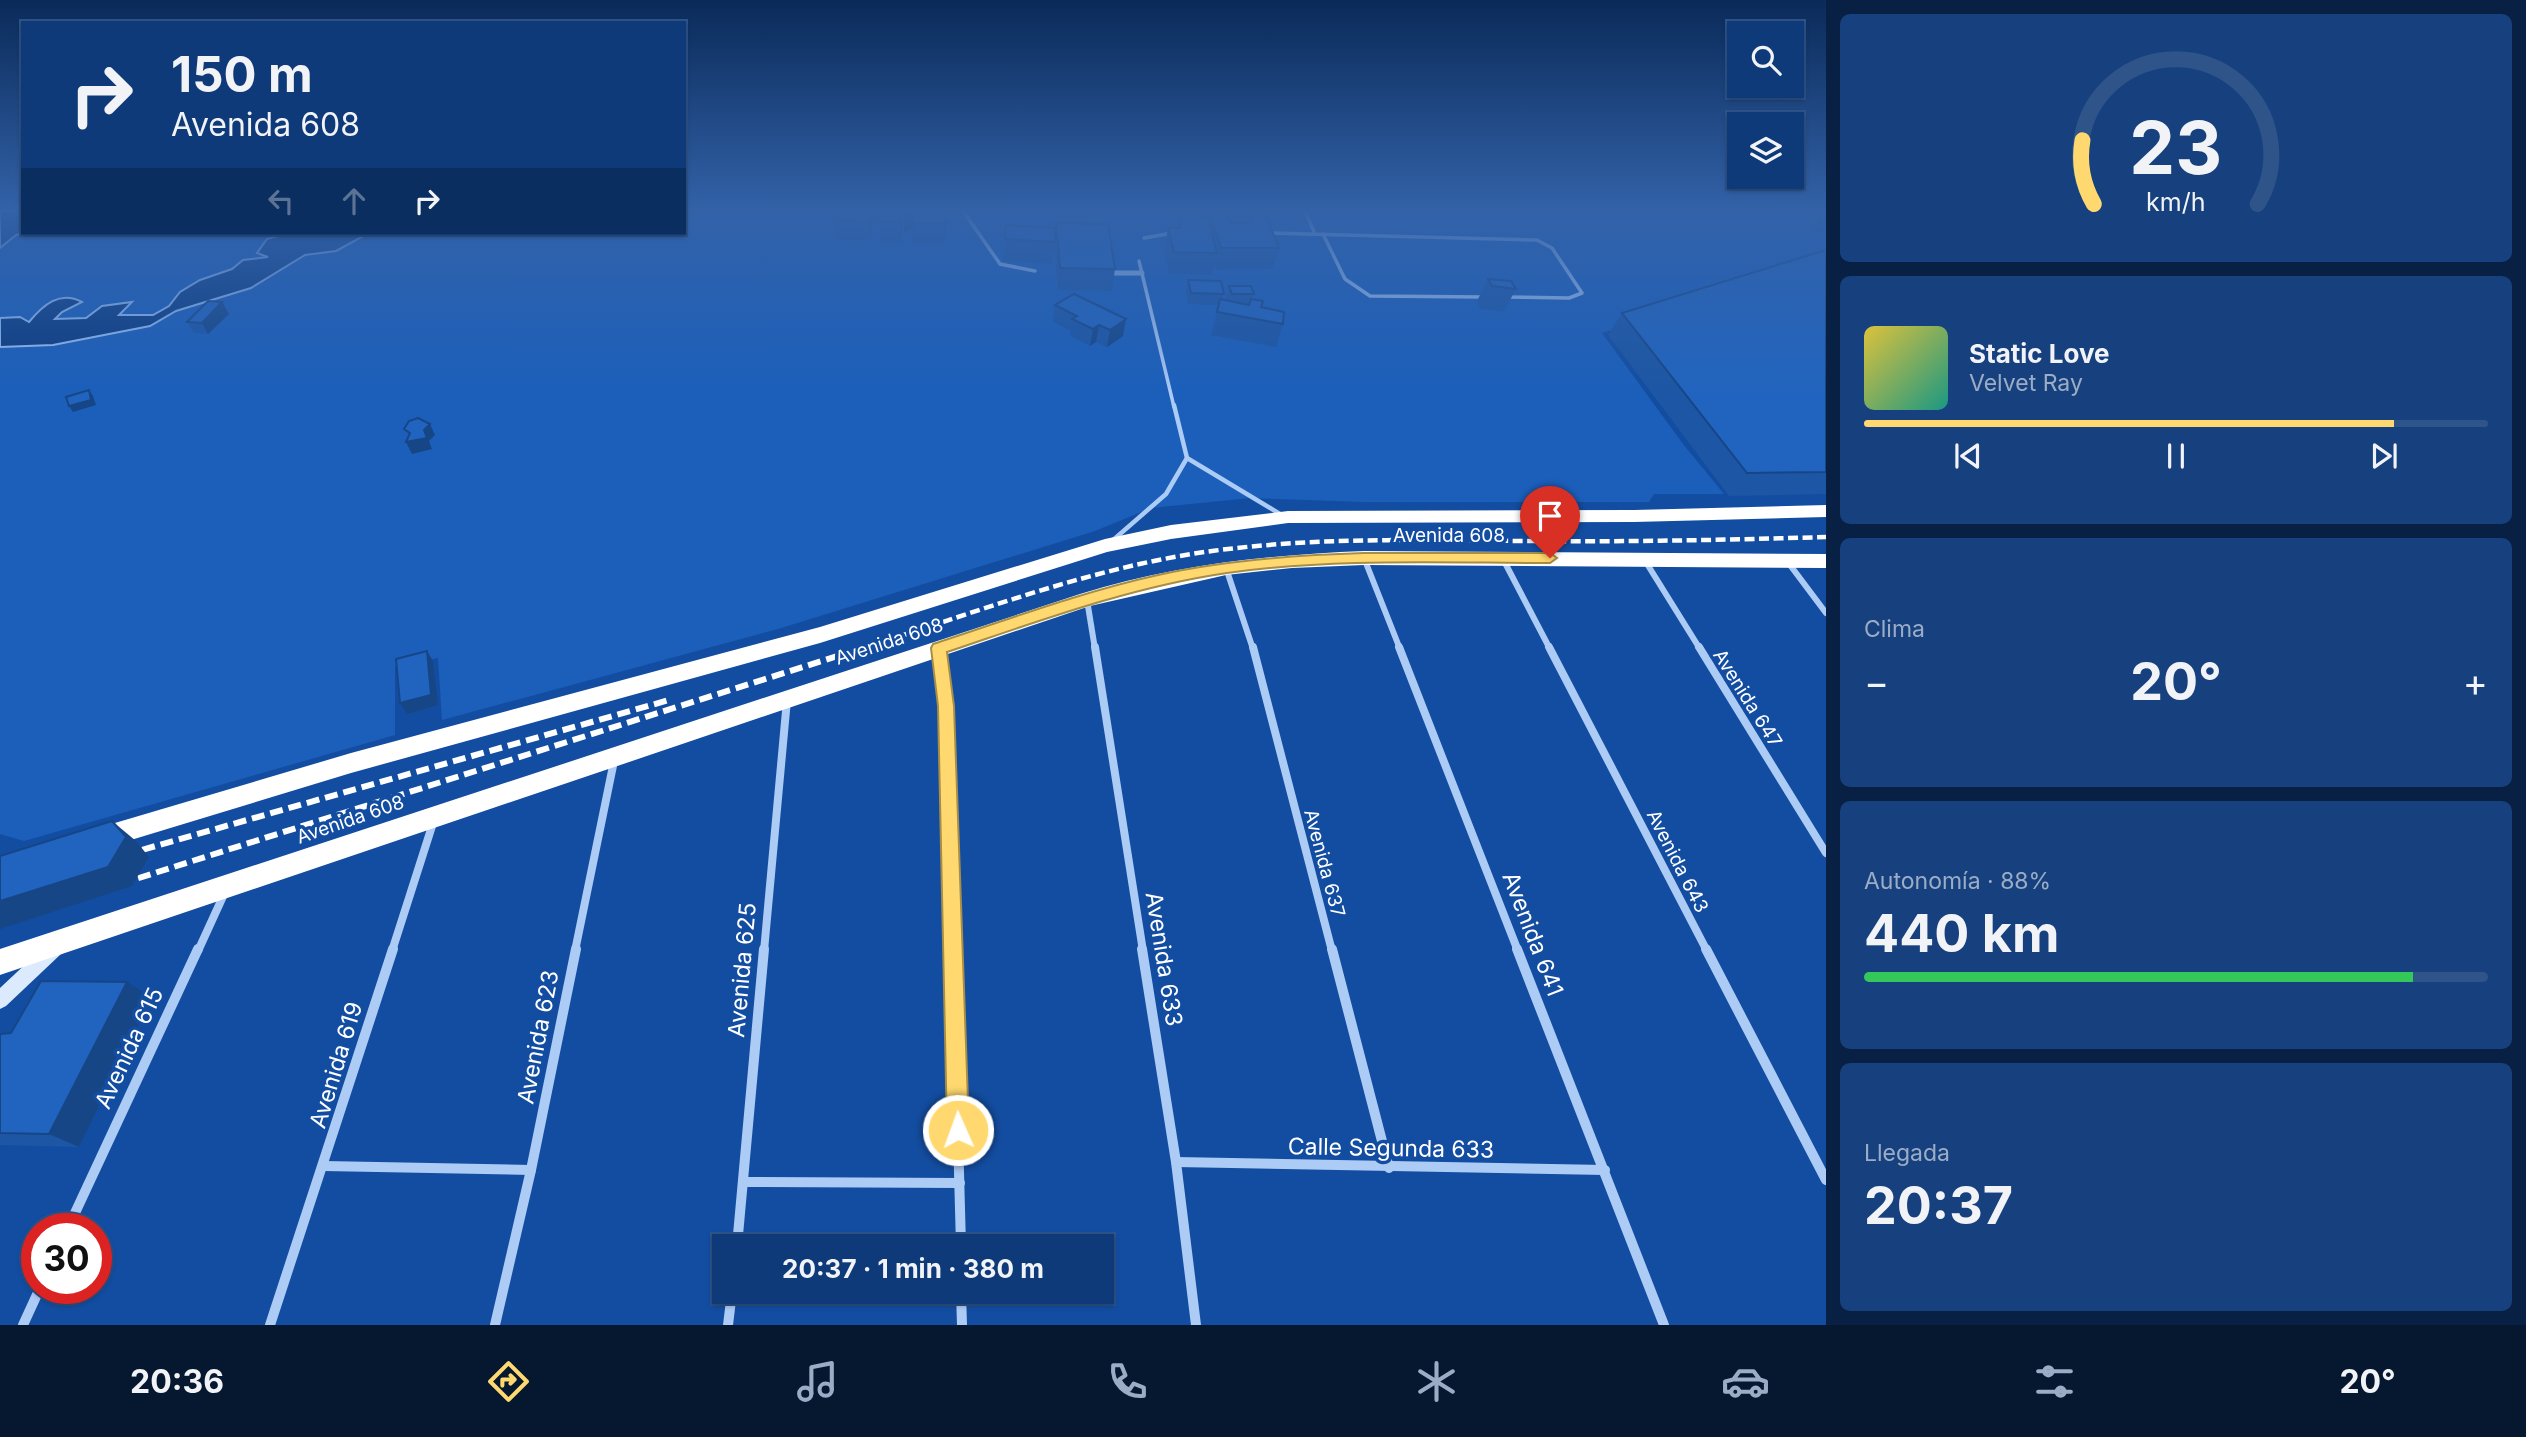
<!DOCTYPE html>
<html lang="es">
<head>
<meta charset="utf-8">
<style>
  :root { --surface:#0e3a79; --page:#17417e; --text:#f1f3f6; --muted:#9badc6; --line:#2e548a; --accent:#ffd96f }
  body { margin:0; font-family:Inter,sans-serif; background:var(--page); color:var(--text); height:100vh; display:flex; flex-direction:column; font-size:26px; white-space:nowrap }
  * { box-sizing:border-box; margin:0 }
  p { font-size:23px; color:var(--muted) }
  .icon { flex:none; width:38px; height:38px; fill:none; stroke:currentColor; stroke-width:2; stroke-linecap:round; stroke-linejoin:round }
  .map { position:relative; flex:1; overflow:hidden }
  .panel { display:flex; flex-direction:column; gap:14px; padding:14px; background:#082043; width:700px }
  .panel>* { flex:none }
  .hud { position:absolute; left:21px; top:21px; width:665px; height:214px; border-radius:0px; box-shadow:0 2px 5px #0004,0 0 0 2px var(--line); background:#0e3a79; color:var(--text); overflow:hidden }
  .controls { position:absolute; left:1727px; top:21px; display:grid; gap:14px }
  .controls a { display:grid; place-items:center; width:77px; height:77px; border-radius:0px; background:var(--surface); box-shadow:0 2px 5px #0004,0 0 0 2px var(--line); font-size:35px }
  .speed { position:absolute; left:21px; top:1213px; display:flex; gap:14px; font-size:35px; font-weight:700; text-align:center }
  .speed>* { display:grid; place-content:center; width:91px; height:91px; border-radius:50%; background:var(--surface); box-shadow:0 2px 5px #0004,0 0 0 2px var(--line); line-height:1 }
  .speed .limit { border:10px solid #d22; background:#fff; color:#111 }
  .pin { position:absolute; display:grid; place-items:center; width:60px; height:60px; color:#fff; margin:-72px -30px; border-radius:50% 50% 50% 0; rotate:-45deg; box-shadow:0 0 7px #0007 }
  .pin .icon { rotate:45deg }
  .me { position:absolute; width:77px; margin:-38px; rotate:358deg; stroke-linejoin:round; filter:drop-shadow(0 0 5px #0008) }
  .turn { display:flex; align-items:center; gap:24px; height:147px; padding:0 35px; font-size:32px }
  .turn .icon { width:91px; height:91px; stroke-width:2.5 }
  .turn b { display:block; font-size:49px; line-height:60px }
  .lanes { display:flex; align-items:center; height:66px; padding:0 35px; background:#0003; justify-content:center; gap:35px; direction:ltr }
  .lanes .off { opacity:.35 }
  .big { font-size:52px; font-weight:700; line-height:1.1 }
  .panel .tile { flex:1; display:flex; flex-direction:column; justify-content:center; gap:10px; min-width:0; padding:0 24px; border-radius:10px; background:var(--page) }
  .panel .dial { align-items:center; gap:0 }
  .dial svg { height:182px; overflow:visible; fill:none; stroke:var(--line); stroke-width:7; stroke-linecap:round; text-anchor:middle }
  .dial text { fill:var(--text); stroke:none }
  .song { display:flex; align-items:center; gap:21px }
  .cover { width:84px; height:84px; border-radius:10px; background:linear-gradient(135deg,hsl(50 70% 55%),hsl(170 70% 35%)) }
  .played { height:7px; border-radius:4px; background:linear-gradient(90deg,var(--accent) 85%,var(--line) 85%) }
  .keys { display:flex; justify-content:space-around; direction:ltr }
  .heat { display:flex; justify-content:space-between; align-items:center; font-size:38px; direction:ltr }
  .charge { height:10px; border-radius:5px; background:linear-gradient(90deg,#34c759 88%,var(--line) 0) }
  .trip { position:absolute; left:712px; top:1234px; width:402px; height:70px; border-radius:0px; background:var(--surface); box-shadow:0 2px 5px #0004,0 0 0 2px var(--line); font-weight:700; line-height:70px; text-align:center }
  .dock { display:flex; height:112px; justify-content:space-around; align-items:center; background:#061730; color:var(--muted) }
  .dock .icon { width:49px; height:49px }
  .dock .selected { color:var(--accent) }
  .dock b { font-size:32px; color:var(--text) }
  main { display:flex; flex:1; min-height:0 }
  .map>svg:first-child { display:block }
  .green { fill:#1b5fbb }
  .water { fill:#0c397d; stroke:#9ec5f7; stroke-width:2 }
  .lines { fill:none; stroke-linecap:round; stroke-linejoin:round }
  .lane-far1 { stroke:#accbf5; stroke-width:3.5 }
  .lane { stroke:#accbf5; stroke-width:4.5 }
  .street-far3 { stroke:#accbf5; stroke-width:5 }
  .street-far2 { stroke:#accbf5; stroke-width:6 }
  .street-far1 { stroke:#accbf5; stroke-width:8 }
  .street { stroke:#accbf5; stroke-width:10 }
  .secondary { fill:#dceafd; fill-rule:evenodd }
  .highway { fill:#fff; fill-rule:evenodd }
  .rail-far1 { stroke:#fff; stroke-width:4.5; stroke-dasharray:10 4.5; stroke-linecap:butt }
  .rail { stroke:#fff; stroke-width:6; stroke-dasharray:13 6; stroke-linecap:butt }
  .wall { fill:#1c56a4 }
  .shaded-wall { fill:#174686 }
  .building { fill:#2164bf; stroke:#174686; stroke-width:2 }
  .route { fill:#ffd96f; stroke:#a68d48; stroke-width:2 }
  .labels { text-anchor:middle; stroke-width:7; stroke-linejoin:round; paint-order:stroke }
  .street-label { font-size:19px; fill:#fff; stroke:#134da1 }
  .near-street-label { font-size:23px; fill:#fff; stroke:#134da1 }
</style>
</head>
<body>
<main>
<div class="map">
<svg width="1826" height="1325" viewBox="0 0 1826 1325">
  <rect width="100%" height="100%" fill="#134da1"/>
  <polygon class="green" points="0,211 23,211 23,233 684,233 684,211 1826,211 1826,271 1728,296 1602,333 1683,444 1724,494 1654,494 1649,502 1364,502 1250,498 1151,508 1095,531 778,629 442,720 438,658 395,667 395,735 24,841 0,834"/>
  <g class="water">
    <polygon points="0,211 23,211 23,233 27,233 16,235 0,248"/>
    <path d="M289 233H369L336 251 305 255 251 288 176 311 150 326 53 345 0 347V318L20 317 29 322C43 305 60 290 82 302L62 312 55 319 86 318 102 306 132 302 119 315H153L169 306 180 292 200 280 232 269 243 260 268 257 257 253 267 239Z"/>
  </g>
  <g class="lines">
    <g class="lane-far1">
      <polyline points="963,211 1000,264 1035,271"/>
      <polyline points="1305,211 1315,234"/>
      <polyline points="1266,233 1537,240 1552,248 1582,293 1569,298 1506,297"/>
      <polyline points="1323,234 1345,279 1370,296 1485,297"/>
      <polyline points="1144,238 1172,233"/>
      <polyline points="1139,261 1174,407"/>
    </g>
    <g class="lane">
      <polyline points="1187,458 1280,514"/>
      <polyline points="1112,541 1166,494 1187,458 1174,405"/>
    </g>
    <polyline class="street-far3" points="1109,273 1142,273"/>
    <g class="street-far2">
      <polyline points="1364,558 1400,649"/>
      <polyline points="1503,559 1550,649"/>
      <polyline points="1644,559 1700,649"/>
      <polyline points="1787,561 1826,613"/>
      <polyline points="1226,568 1253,649"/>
      <polyline points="1087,600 1095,649"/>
    </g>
    <g class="street-far1">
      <polyline points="1095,647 1143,951"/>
      <polyline points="1253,647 1332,951"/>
      <polyline points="1399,647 1518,951"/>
      <polyline points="1549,647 1707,951"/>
      <polyline points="1699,647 1826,853"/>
      <polyline points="939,649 946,706 953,951"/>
      <polyline points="198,951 225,892"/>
      <polyline points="392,951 433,823"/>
      <polyline points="575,951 614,761"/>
      <polyline points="764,951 787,700"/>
    </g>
    <g class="street">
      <polyline points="953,949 961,1246"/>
      <polyline points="1142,949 1176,1162 1196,1325"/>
      <polyline points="1332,949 1389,1168"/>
      <polyline points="1517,949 1664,1325"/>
      <polyline points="1706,949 1826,1180"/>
      <polyline points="1176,1162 1605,1170"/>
      <polyline points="324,1166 531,1170"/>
      <polyline points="744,1182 960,1183"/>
      <polyline points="68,1228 198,949"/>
      <polyline points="737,1246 764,949"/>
      <polyline points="961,1292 962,1325"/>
      <polyline points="23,1325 40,1288"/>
      <polyline points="270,1325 393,949"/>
      <polyline points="495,1325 531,1170 576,949"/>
      <polyline points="728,1325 732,1292"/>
    </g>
    <polygon class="secondary" points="55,940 61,942 64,948 61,954 6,1006 0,1009 0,988 49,942"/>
    <g class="highway">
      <polygon points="1826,505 1826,517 1634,522 1288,523 1171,539 1107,552 820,643 351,773 98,850 90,847 86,839 90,831 98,828 351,753 820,627 1105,539 1171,525 1288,511 1634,510"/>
      <path d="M1364 551 1826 554V568L1364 565 1292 568 1226 575 1090 606 0 975V949L1080 594C1173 565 1267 555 1364 551Z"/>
    </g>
    <path class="rail-far1" d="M860 649C975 613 1092 567 1212 551 1316 537 1420 540 1524 541 1625 542 1725 540 1826 537"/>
    <g class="rail">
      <polyline points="124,855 669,700"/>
      <polyline points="120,884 866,647"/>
    </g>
  </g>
  <g class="wall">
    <polygon points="840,211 947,211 945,245 913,244 913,230 904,232 903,222 902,222 901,243 880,243 880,221 872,221 870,242 839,241 837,220"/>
    <polygon points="1821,211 1826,212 1826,235 1813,233 1813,222"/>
    <polygon points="1210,216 1231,223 1247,223 1248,217 1279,248 1272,269 1216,270 1214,265 1212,275 1169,274 1164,250 1168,228 1177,228 1179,217 1209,222"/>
    <polygon points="1056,223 1115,269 1112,291 1058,290 1054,249 1052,264 1003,261 1006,225 1055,228"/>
    <polygon points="1826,250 1826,494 1729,496 1608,335 1622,313"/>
    <polygon points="1488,279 1516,289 1504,311 1481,309 1477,301"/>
    <polygon points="1188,280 1224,294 1222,300 1226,300 1229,286 1254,294 1252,299 1283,324 1276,347 1211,335 1219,305 1188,304 1186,291"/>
    <polygon points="222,302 229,314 208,334 194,333 187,322"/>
    <polygon points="1055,305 1123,336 1107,347 1096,342 1090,346 1070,336 1071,331 1053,322"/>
    <polygon points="152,998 79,1147 0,1145 0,1035 11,1033"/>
  </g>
  <g class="shaded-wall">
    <polygon points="870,211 872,211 872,221 870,242 869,221"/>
    <polygon points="901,211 902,223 901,243 900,221"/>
    <polygon points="903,211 915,211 913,230 904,232"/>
    <polygon points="222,302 229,314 208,334 202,323"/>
    <polygon points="1126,319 1123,336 1107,347 1110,330"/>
    <polygon points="1099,325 1096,342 1090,346 1093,329"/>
    <polygon points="89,390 93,396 96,405 73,412 69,406"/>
    <polygon points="430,424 435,435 429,441 432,449 412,454 406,442 424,430"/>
    <polygon points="427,651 433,661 438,705 407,714 400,703"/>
    <polygon points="112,821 136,841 149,857 132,886 0,929 0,901"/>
    <polygon points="127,982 152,998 79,1147 49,1134"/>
  </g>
  <g class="building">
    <polygon points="840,211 870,211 869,221 837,220"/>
    <polygon points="881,211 901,211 900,221 880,221"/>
    <polygon points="915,211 947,211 946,224 913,223"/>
    <polygon points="1821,211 1826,212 1826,223 1821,222"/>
    <polygon points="1210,216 1229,217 1231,223 1250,223 1248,217 1267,218 1279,248 1221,248"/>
    <polygon points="1179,217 1208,218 1217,253 1174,252 1168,228 1181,228"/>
    <polygon points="1056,223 1108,224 1115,269 1060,268"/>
    <polygon points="1006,225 1055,228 1055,242 1005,239"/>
    <polygon points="1826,250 1826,472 1747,473 1622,313"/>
    <polygon points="1488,279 1511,281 1516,289 1492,286"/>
    <polygon points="1188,280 1221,281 1224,294 1191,293"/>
    <polygon points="1229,286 1251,286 1254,294 1232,294"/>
    <polygon points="1074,294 1126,319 1110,330 1099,325 1093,329 1072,319 1077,316 1055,305"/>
    <polygon points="1220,299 1249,305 1251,299 1263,301 1261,307 1284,312 1283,324 1217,312"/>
    <polygon points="208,301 222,302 202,323 187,322"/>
    <polygon points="89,390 91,400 69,406 66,397"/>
    <polygon points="418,418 430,424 424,430 427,438 406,442 410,433 404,429 409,421"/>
    <polygon points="427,651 431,695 400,703 396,659"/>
    <polygon points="112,821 126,837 108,867 0,901 0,856"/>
    <polygon points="41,981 127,982 49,1134 0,1133 0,1035 1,1034 11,1033"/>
  </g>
  <linearGradient id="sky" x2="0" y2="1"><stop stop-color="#0a2a59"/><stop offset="0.53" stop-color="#3362a8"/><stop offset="1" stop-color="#3362a8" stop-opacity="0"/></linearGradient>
  <rect width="1826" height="396" fill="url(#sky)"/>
  <path class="route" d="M1364 553H1550L1557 558 1550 563C1442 563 1334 558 1227 573 1131 587 1039 621 947 652L954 706 969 1130 966 1138 958 1141 950 1138 947 1130 938 706 931 648 933 644C1007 620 1081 592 1158 575 1226 560 1295 555 1364 553Z"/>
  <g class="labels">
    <g class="street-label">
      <text x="1449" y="542">Avenida 608</text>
      <text transform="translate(889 641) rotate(-18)" y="7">Avenida 608</text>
      <text transform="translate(1748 698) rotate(58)" y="7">Avenida 647</text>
      <text transform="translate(350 819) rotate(-19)" y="7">Avenida 608</text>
      <text transform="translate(1678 861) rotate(63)" y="7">Avenida 643</text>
      <text transform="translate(1325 863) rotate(75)" y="7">Avenida 637</text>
    </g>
    <g class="near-street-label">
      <text transform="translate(1533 934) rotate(69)" y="8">Avenida 641</text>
      <text transform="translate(1164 959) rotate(81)" y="8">Avenida 633</text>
      <text transform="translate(742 970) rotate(-85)" y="8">Avenida 625</text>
      <text transform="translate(538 1037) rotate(-79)" y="8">Avenida 623</text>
      <text transform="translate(129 1048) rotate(-65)" y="8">Avenida 615</text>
      <text transform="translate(336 1065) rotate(-73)" y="8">Avenida 619</text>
      <text transform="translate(1391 1148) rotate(1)" y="8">Calle Segunda 633</text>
    </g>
  </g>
</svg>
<div class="controls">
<a><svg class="icon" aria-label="search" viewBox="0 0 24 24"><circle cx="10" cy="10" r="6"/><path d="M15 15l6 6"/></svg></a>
<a><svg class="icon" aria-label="layers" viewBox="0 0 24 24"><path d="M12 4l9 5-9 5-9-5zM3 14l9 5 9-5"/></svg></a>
</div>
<div class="speed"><div class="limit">30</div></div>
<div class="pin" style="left:1550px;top:558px;background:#d93025"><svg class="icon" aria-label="arrive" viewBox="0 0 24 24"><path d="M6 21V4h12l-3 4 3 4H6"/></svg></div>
<svg class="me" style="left:958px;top:1130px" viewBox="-20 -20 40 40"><circle r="17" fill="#ffd96f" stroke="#fff" stroke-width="3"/><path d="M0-11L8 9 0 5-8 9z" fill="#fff"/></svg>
<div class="trip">20:37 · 1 min · 380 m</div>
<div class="hud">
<div class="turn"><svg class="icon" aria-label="right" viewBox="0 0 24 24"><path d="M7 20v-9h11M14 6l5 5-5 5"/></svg><div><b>150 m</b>Avenida 608</div></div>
<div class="lanes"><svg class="icon off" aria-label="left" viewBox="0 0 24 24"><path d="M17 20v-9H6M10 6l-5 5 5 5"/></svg><svg class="icon off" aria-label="ahead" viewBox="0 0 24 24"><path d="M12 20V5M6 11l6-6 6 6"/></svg><svg class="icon" aria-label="right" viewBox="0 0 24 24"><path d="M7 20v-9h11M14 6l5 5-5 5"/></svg></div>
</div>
</div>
<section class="panel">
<div class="tile dial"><svg viewBox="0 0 100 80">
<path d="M14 69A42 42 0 1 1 86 69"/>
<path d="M14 69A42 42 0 0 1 9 41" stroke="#ffd96f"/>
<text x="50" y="56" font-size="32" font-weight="700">23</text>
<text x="50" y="72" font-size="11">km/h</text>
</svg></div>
<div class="tile">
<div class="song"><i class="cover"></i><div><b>Static Love</b><p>Velvet Ray</p></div></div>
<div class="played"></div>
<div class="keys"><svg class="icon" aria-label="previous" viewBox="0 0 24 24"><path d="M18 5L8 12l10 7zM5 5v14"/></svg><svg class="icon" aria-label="pause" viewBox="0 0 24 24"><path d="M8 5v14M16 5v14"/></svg><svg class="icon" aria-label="next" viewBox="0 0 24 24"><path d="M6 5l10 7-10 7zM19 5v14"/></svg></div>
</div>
<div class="tile"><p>Clima</p>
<div class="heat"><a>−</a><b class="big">20°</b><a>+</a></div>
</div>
<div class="tile"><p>Autonomía · 88%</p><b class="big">440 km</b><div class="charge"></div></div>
<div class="tile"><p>Llegada</p><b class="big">20:37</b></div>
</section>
</main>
<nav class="dock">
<b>20:36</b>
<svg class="icon selected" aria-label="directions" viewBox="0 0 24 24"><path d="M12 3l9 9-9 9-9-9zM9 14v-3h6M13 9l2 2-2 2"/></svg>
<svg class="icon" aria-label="music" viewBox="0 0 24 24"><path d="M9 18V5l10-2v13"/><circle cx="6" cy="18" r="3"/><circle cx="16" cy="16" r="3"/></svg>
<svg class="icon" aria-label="phone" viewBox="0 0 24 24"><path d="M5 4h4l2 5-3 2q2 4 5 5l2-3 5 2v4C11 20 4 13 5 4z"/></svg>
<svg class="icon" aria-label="climate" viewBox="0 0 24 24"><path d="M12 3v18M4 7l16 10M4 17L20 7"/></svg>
<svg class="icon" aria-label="car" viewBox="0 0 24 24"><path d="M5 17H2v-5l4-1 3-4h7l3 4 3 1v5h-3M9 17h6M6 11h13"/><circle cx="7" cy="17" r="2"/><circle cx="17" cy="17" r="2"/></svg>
<svg class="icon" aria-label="filters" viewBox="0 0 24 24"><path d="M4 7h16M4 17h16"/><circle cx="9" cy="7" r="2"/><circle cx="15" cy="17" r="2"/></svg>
<b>20°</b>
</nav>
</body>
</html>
